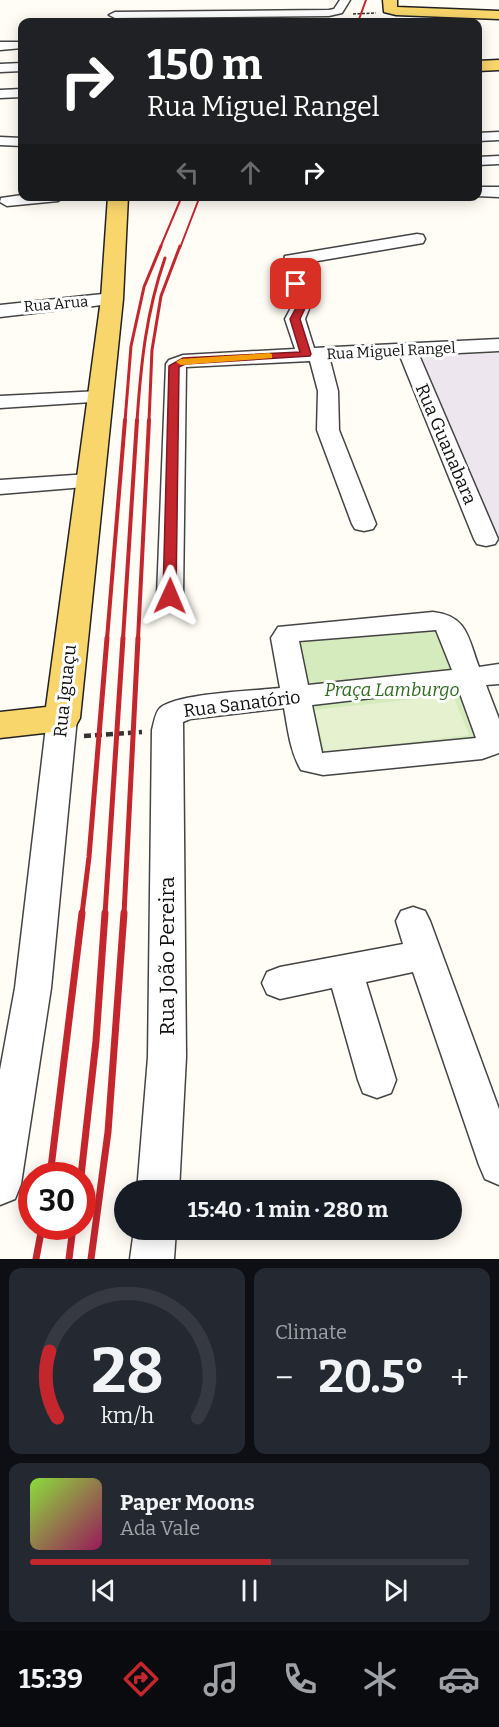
<!DOCTYPE html>
<html lang="en">
<head>
<meta charset="utf-8">
<style>
  :root { --surface:#171b24; --page:#242831; --text:#f1f3f6; --muted:#9ea1a6; --line:#363941; --accent:#c4262e }
  body { margin:0; font-family:Bitter,serif; background:var(--page); color:var(--text); height:100vh; display:flex; flex-direction:column; font-size:22px; white-space:nowrap }
  * { box-sizing:border-box; margin:0 }
  p { font-size:20px; color:var(--muted) }
  .icon { flex:none; width:33px; height:33px; fill:none; stroke:currentColor; stroke-width:2; stroke-linecap:round; stroke-linejoin:round }
  .map { position:relative; height:1259px; overflow:hidden }
  .details { display:flex; flex-direction:column; gap:9px; padding:9px; background:#0d0f14; flex:1 }
  .details>* { flex:none }
  .top-card { position:absolute; left:18px; top:18px; width:464px; height:183px; border-radius:12px; box-shadow:0 3px 15px #0003; background:#202124; color:#fff; overflow:hidden }
  .speed { position:absolute; left:18px; top:1162px; display:flex; gap:12px; font-size:30px; font-weight:700; text-align:center }
  .speed>* { display:grid; place-content:center; width:78px; height:78px; border-radius:50%; background:var(--surface); box-shadow:0 3px 15px #0003; line-height:1 }
  .speed .limit { border:9px solid #d22; background:#fff; color:#111 }
  .pin { position:absolute; display:grid; place-items:center; width:51px; height:51px; color:#fff; margin:-26px; border-radius:12px; box-shadow:0 3px 9px #0006 }
  .me { position:absolute; width:66px; margin:-33px; rotate:1deg; stroke-linejoin:round; filter:drop-shadow(0 0 4px #0008) }
  .turn { display:flex; align-items:center; gap:21px; height:126px; padding:0 30px; font-size:27px }
  .turn .icon { width:78px; height:78px; stroke-width:2.5 }
  .turn b { display:block; font-size:42px; line-height:51px }
  .lanes { display:flex; align-items:center; height:57px; padding:0 30px; background:#0003; justify-content:center; gap:30px; direction:ltr }
  .lanes .off { opacity:.35 }
  .big { font-size:45px; font-weight:700; line-height:1.1 }
  .details .tile { flex:1; display:flex; flex-direction:column; justify-content:center; gap:9px; min-width:0; padding:0 21px; border-radius:12px; background:var(--page) }
  .details .dial { align-items:center; gap:0 }
  .dial svg { height:156px; overflow:visible; fill:none; stroke:var(--line); stroke-width:7; stroke-linecap:round; text-anchor:middle }
  .dial text { fill:var(--text); stroke:none }
  .song { display:flex; align-items:center; gap:18px }
  .cover { width:72px; height:72px; border-radius:9px; background:linear-gradient(135deg,hsl(90 70% 55%),hsl(330 70% 35%)) }
  .played { height:6px; border-radius:3px; background:linear-gradient(90deg,var(--accent) 55%,var(--line) 55%) }
  .keys { display:flex; justify-content:space-around; direction:ltr }
  .heat { display:flex; justify-content:space-between; align-items:center; font-size:33px; direction:ltr }
  .details .tiles { flex:1; display:grid; gap:9px; grid-template-columns:1fr 1fr }
  .tile:last-child { grid-column:span 2 }
  .trip { position:absolute; left:114px; top:1180px; width:348px; height:60px; border-radius:30px; background:var(--surface); box-shadow:0 3px 15px #0003; font-weight:700; line-height:60px; text-align:center }
  .tab-bar { display:flex; height:96px; justify-content:space-around; align-items:center; background:#090b0e; color:var(--muted) }
  .tab-bar .icon { width:42px; height:42px }
  .tab-bar .on { color:var(--accent) }
  .tab-bar b { font-size:27px; color:var(--text) }
  .map>svg:first-child { display:block }
  .industrial { fill:#eee6ef }
  .green { fill:#d5ebbd }
  .pitch { fill:#e6f2cf }
  .lines { fill:none; stroke-linecap:round; stroke-linejoin:round }
  .minor-casing { stroke:#444; stroke-width:3 }
  .major-casing { stroke:#222; stroke-width:3 }
  .path-far1 { stroke:#333; stroke-width:1.5; stroke-dasharray:3 1.5; stroke-linecap:butt }
  .path { stroke:#333; stroke-width:4.5; stroke-dasharray:7 4; stroke-linecap:butt }
  .minor { fill:#fff; fill-rule:evenodd }
  .major { fill:#f9d66b; fill-rule:evenodd }
  .rail-far4 { stroke:#c4262e; stroke-width:2 }
  .rail-far3 { stroke:#c4262e; stroke-width:3 }
  .rail-far2 { stroke:#c4262e; stroke-width:4 }
  .rail-far1 { stroke:#c4262e; stroke-width:5 }
  .rail { stroke:#c4262e; stroke-width:7 }
  .route { fill:#c4262e; stroke:#7f191e; stroke-width:1.5 }
  .slow { fill:#f59e0b }
  .labels { text-anchor:middle; stroke-width:6; stroke-linejoin:round; paint-order:stroke }
  .far-street-label { font-size:15px; fill:#111; stroke:#fff }
  .street-label { font-size:18px; fill:#111; stroke:#fff }
  .park-label { font-size:18px; font-style:italic; fill:#2f6b1f; stroke:#fff }
  .near-street-label { font-size:21px; fill:#111; stroke:#fff }
</style>
</head>
<body>
<div class="map">
<svg width="499" height="1259" viewBox="0 0 499 1259">
  <rect width="100%" height="100%" fill="#fffdf5"/>
  <polygon class="industrial" points="499,353 499,542 495,542 412,356"/>
  <polygon class="green" points="436,627 480,741 319,755 297,641"/>
  <polygon class="pitch" points="453,695 469,735 325,752 314,710"/>
  <g class="lines">
    <g class="minor-casing">
      <g id="minor">
        <polygon points="340,0 350,0 342,13 329,16 115,18 109,15 115,12 329,10 334,9"/>
        <polygon points="0,42 22,42 22,48 0,50"/>
        <polygon points="22,63 22,71 0,72 0,64"/>
        <polygon points="22,89 22,97 0,98 0,90"/>
        <polygon points="499,132 499,140 477,141 477,133"/>
        <polygon points="0,137 22,138 22,146 0,145"/>
        <polygon points="499,156 499,164 477,165 477,157"/>
        <polygon points="477,187 499,187 499,197 476,196"/>
        <polygon points="22,195 22,196 66,196 58,201 7,206 0,202 1,198"/>
        <polygon points="417,234 423,235 425,239 423,243 300,264 311,304 305,319 314,348 499,339 499,351 419,355 498,539 495,544 486,546 477,544 474,539 400,356 330,360 338,391 339,430 376,524 373,529 364,531 355,529 352,524 317,430 318,391 310,361 186,367 183,596 179,602 170,604 161,602 157,596 166,364 169,360 183,355 295,349 285,319 293,304 282,267 285,256"/>
        <polygon points="112,293 119,295 121,299 119,303 0,317 0,305"/>
        <polygon points="100,391 107,393 111,397 107,401 0,408 0,396"/>
        <polygon points="89,474 97,476 101,481 97,486 0,494 0,480"/>
        <path d="M433 612C468 616 468 638 479 667L499 664V684L486 685 499 719V753L482 759 323 775 301 770C290 751 288 730 284 708L190 719 183 722 186 1057 179 1191H137L148 1057 152 730C154 723 155 713 160 708 178 693 255 691 280 688L271 638 278 627ZM436 630 452 670 308 685 299 641ZM458 688 476 738 322 753 312 705Z"/>
        <polygon points="62,708 72,711 77,718 51,988 21,1184 15,1199 0,1205 0,1070 15,988 47,718 52,711"/>
        <polygon points="413,907 425,911 430,921 499,1109 499,1185 485,1179 479,1165 413,972 366,982 396,1080 391,1093 377,1098 363,1093 358,1080 332,988 280,999 267,994 262,983 267,972 280,967 403,944 396,921 401,911"/>
        <polygon points="134,1230 176,1230 174,1259 130,1259"/>
      </g>
    </g>
    <g class="major-casing">
      <g id="major">
        <polygon points="383,0 397,0 397,7 499,11 499,19 396,15 384,12"/>
        <polygon points="499,60 499,70 477,71 477,61"/>
        <polygon points="108,196 128,196 123,299 80,718 75,727 62,731 0,738 0,712 46,707 101,299"/>
      </g>
    </g>
    <polyline class="path-far1" points="353,14 376,13"/>
    <polyline class="path" points="84,736 142,732"/>
    <use href="#minor" class="minor"/>
    <use href="#major" class="major"/>
    <g class="rail-far4">
      <polyline points="358,22 366,0"/>
      <polyline points="160,248 182,196"/>
      <polyline points="180,248 200,196"/>
    </g>
    <g class="rail-far3">
      <polyline points="125,421 131,346 144,287 161,246"/>
      <path d="M137 421C141 363 146 313 165 258"/>
      <polyline points="149,421 152,350 161,296 180,246"/>
    </g>
    <g class="rail-far2">
      <polyline points="107,639 125,420"/>
      <polyline points="123,639 137,420"/>
      <polyline points="138,639 149,420"/>
    </g>
    <g class="rail-far1">
      <polyline points="82,914 89,857 107,638"/>
      <polyline points="105,914 123,638"/>
      <polyline points="124,914 138,638"/>
    </g>
    <g class="rail">
      <polyline points="50,1176 82,913"/>
      <polyline points="81,1176 96,1041 105,913"/>
      <polyline points="36,1259 42,1227"/>
      <polyline points="69,1259 73,1227"/>
      <polyline points="91,1259 108,1132 124,913"/>
    </g>
  </g>
  <polygon class="route" points="296,281 301,284 307,304 300,319 311,354 310,356 185,364 179,367 176,596 170,600 165,599 163,596 169,366 183,358 300,352 290,319 298,304 292,284"/>
  <polygon class="slow" points="269,353 272,354 272,358 181,365 176,362 181,359"/>
  <g class="labels">
    <g class="far-street-label">
      <text transform="translate(56 304) rotate(-5)" y="5">Rua Arua</text>
      <text transform="translate(391 351) rotate(-3)" y="5">Rua Miguel Rangel</text>
    </g>
    <g class="street-label">
      <text transform="translate(446 444) rotate(67)" y="6">Rua Guanabara</text>
      <text transform="translate(65 691) rotate(-84)" y="6">Rua Iguaçu</text>
      <text transform="translate(242 704) rotate(-7)" y="6">Rua Sanatório</text>
    </g>
    <g class="park-label">
      <text x="392" y="696">Praça Lamburgo</text>
    </g>
    <g class="near-street-label">
      <text transform="translate(167 956) rotate(-90)" y="7">Rua João Pereira</text>
    </g>
  </g>
</svg>
<div class="speed"><div class="limit">30</div></div>
<div class="pin" style="left:296px;top:284px;background:#d93025"><svg class="icon" aria-label="arrive" viewBox="0 0 24 24"><path d="M6 21V4h12l-3 4 3 4H6"/></svg></div>
<svg class="me" style="left:170px;top:596px" viewBox="-20 -20 40 40"><path d="M0-17L14 15 0 8-14 15z" fill="#c4262e" stroke="#fff" stroke-width="4"/></svg>
<div class="trip">15:40 · 1 min · 280 m</div>
<div class="top-card">
<div class="turn"><svg class="icon" aria-label="right" viewBox="0 0 24 24"><path d="M7 20v-9h11M14 6l5 5-5 5"/></svg><div><b>150 m</b>Rua Miguel Rangel</div></div>
<div class="lanes"><svg class="icon off" aria-label="left" viewBox="0 0 24 24"><path d="M17 20v-9H6M10 6l-5 5 5 5"/></svg><svg class="icon off" aria-label="ahead" viewBox="0 0 24 24"><path d="M12 20V5M6 11l6-6 6 6"/></svg><svg class="icon" aria-label="right" viewBox="0 0 24 24"><path d="M7 20v-9h11M14 6l5 5-5 5"/></svg></div>
</div>
</div>
<section class="details">
<div class="tiles">
<div class="tile dial"><svg viewBox="0 0 100 80">
<path d="M14 69A42 42 0 1 1 86 69"/>
<path d="M14 69A42 42 0 0 1 10 35" stroke="#c4262e"/>
<text x="50" y="56" font-size="32" font-weight="700">28</text>
<text x="50" y="72" font-size="11">km/h</text>
</svg></div>
<div class="tile"><p>Climate</p>
<div class="heat"><a>−</a><b class="big">20.5°</b><a>+</a></div>
</div>
<div class="tile">
<div class="song"><i class="cover"></i><div><b>Paper Moons</b><p>Ada Vale</p></div></div>
<div class="played"></div>
<div class="keys"><svg class="icon" aria-label="previous" viewBox="0 0 24 24"><path d="M18 5L8 12l10 7zM5 5v14"/></svg><svg class="icon" aria-label="pause" viewBox="0 0 24 24"><path d="M8 5v14M16 5v14"/></svg><svg class="icon" aria-label="next" viewBox="0 0 24 24"><path d="M6 5l10 7-10 7zM19 5v14"/></svg></div>
</div>
</div>
</section>
<nav class="tab-bar">
<b>15:39</b>
<svg class="icon on" aria-label="directions" viewBox="0 0 24 24"><path d="M12 3l9 9-9 9-9-9zM9 14v-3h6M13 9l2 2-2 2"/></svg>
<svg class="icon" aria-label="music" viewBox="0 0 24 24"><path d="M9 18V5l10-2v13"/><circle cx="6" cy="18" r="3"/><circle cx="16" cy="16" r="3"/></svg>
<svg class="icon" aria-label="phone" viewBox="0 0 24 24"><path d="M5 4h4l2 5-3 2q2 4 5 5l2-3 5 2v4C11 20 4 13 5 4z"/></svg>
<svg class="icon" aria-label="climate" viewBox="0 0 24 24"><path d="M12 3v18M4 7l16 10M4 17L20 7"/></svg>
<svg class="icon" aria-label="car" viewBox="0 0 24 24"><path d="M5 17H2v-5l4-1 3-4h7l3 4 3 1v5h-3M9 17h6M6 11h13"/><circle cx="7" cy="17" r="2"/><circle cx="17" cy="17" r="2"/></svg>
</nav>
</body>
</html>
